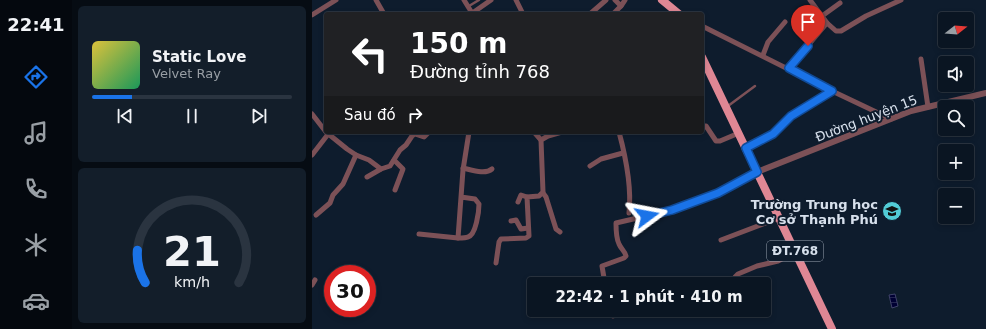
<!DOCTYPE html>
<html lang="vi">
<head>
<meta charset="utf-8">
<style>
  :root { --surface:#0a1522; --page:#131e2a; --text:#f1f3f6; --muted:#999fa5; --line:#2a3440; --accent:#1a73e8 }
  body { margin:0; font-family:"DejaVu Sans",sans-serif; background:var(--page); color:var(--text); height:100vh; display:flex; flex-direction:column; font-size:15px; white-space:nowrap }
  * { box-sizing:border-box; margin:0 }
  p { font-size:13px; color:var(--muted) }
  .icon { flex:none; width:22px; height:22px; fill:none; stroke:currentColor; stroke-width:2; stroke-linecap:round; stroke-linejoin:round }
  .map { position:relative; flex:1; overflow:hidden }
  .panel { display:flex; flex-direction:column; gap:6px; padding:6px; background:#060c13; width:240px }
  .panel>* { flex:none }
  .top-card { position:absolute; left:12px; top:12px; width:380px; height:122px; border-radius:4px; box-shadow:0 2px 6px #0003,0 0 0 1px var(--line); background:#202124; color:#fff; overflow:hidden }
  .needle { width:26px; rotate:73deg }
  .fabs { position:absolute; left:626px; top:12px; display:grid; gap:8px }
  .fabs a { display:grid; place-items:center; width:36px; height:36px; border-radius:4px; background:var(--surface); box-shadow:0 2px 6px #0003,0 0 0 1px var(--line); font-size:20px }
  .speed { position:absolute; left:12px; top:265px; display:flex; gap:8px; font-size:20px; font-weight:700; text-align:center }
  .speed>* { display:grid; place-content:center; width:52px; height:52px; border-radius:50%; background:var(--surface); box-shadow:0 2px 6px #0003,0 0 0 1px var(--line); line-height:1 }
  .speed .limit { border:6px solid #d22; background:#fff; color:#111 }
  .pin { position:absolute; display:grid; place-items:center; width:34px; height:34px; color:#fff; margin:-41px -17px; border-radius:50% 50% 50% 0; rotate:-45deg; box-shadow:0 0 4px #0007 }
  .pin .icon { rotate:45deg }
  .me { position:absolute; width:44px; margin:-22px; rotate:77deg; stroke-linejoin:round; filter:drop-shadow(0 0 3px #0008) }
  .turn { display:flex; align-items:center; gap:14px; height:84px; padding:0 20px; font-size:18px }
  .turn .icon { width:52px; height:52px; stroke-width:2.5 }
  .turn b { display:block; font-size:28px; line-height:34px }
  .then { display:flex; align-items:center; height:38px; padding:0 20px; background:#0003; gap:8px; font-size:15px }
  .panel .widget { flex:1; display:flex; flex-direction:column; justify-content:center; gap:6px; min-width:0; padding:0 14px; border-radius:6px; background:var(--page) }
  .panel .dial { align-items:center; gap:0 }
  .dial svg { height:104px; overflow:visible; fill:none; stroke:var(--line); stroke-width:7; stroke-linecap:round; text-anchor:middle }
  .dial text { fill:var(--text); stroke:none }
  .song { display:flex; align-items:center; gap:12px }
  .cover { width:48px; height:48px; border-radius:6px; background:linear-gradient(135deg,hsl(50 70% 55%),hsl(150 70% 35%)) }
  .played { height:4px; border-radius:2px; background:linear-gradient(90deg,var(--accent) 20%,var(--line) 20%) }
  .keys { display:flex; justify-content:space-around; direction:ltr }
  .trip { position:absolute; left:215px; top:277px; width:244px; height:40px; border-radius:4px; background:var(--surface); box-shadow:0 2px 6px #0003,0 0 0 1px var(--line); font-weight:800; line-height:40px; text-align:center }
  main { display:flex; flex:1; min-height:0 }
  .tab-bar { display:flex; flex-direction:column; width:72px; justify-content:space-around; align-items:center; background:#04080e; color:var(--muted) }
  .tab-bar .icon { width:28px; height:28px }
  .tab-bar .selected { color:var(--accent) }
  .tab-bar b { font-size:18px; color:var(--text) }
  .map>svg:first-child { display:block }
  .water { fill:url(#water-rules); stroke:#40436a }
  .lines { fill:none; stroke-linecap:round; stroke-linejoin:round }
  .service { stroke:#7c5157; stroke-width:2.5 }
  .minor { stroke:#7c5157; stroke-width:5 }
  .tertiary { stroke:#7c5157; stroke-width:6 }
  .primary { stroke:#df8794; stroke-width:8 }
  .route-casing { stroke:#114b97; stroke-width:10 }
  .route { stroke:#1a73e8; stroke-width:7 }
  .labels { text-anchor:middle; stroke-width:4; stroke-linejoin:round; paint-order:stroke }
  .shield { fill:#0e1c2d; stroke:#9ba5b3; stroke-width:1 }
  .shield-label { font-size:12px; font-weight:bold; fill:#d7e0ec }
  .street-label { font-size:13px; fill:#d7e0ec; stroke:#0e1c2d }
  .poi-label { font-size:13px; font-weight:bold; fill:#d7e0ec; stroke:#0e1c2d; text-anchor:end }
</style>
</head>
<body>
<main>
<nav class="tab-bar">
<b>22:41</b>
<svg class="icon selected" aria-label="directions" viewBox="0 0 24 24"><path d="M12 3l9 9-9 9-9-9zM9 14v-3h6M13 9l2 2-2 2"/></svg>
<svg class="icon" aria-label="music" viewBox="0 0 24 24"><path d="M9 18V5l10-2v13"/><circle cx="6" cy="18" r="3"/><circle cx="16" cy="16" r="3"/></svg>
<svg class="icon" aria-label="phone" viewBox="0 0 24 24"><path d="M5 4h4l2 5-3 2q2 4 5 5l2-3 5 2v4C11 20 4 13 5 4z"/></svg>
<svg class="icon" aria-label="climate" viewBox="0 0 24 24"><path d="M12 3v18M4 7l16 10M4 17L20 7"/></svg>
<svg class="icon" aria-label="car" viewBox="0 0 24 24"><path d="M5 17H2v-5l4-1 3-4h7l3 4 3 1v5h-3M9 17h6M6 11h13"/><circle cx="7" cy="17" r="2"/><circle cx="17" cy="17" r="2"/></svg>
</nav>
<section class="panel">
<div class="widget">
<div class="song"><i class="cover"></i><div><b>Static Love</b><p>Velvet Ray</p></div></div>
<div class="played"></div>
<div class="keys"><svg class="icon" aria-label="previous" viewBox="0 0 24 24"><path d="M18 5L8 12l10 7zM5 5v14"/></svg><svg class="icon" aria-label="pause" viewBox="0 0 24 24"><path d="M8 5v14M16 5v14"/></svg><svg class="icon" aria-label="next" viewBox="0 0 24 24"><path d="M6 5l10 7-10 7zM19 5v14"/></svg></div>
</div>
<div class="widget dial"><svg viewBox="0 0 100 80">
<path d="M14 69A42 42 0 1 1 86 69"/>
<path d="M14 69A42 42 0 0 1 8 44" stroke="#1a73e8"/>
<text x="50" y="56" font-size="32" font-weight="700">21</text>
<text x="50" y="72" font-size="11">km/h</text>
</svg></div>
</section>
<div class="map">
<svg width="674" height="329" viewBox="0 0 674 329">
  <defs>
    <pattern id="water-rules" width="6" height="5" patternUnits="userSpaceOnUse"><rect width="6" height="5" fill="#003"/><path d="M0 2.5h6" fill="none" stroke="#242551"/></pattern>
  </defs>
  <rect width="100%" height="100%" fill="#0e1c2d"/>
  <polygon class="water" points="583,294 586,306 580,308 577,295"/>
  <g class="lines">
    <g class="service">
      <polyline points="157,6 167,0"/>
      <polyline points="416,106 443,86"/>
    </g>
    <g class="minor">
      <polyline points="64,0 72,14"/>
      <polyline points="152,0 160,13"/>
      <polyline points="204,0 211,14"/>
      <polyline points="303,0 309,6 313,0"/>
      <polyline points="159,14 179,0"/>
      <polyline points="278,14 294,0"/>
      <polyline points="301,14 309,6"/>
      <polyline points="0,15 24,0"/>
      <polyline points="510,16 528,3"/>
      <polyline points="515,23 524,31 529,31 554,16 589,0"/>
      <polyline points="390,26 520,91 579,119"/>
      <polyline points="451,55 456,42 473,22"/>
      <polyline points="609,59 616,107"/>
      <polyline points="477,68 515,23 498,0"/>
      <polyline points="0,114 14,132"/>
      <polyline points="390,126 394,126 404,141 408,141 427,133"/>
      <polyline points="14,132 35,149 44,155 57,160 69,169 55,177"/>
      <polyline points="222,132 229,140"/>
      <path d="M307 132C314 158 320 186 317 213"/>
      <polyline points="434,148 461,134 479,116 520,91"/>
      <polyline points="0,155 17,133"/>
      <polyline points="82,160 91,169 83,190"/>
      <polyline points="278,166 289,159 311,153"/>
      <path d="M151 168C160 170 173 175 180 169"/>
      <polyline points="69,169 78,166 88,150 94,145 100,136 103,134 112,137 117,132"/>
      <polyline points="231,193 234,197 244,229 248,232"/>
      <path d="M149 197 163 199 167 204C167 211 164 235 156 237 154 238 149 238 146 238L151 170 157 132"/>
      <polyline points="206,202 209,195 215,197"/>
      <polyline points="4,215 18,203 21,195 31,184 44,155"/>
      <polyline points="199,221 204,220 209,229 216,228"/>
      <polyline points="107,234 146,238"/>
      <polyline points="409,240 467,218"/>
      <polyline points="184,263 187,242 189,239 214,238 217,236 215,197 227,196 231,192 229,140 236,136 250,132"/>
      <path d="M293 284 290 266 312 258 314 256C313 251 309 249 307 244 304 238 304 229 304 223L360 210 407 193 445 172"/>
      <polyline points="422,284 423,277 426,274 445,266 466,261 483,252"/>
      <polyline points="0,285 3,280"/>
      <polyline points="299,310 301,316"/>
    </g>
    <polyline class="tertiary" points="445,172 599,111 674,93"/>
    <g class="primary">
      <polyline points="350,0 367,14"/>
      <polyline points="390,57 520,329"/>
    </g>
  </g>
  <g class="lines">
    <g class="route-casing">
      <polyline id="route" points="335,216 360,210 406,193 445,172 434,148 461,134 479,116 520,91 477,68 496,46"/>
    </g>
    <use href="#route" class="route"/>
  </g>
  <defs>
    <g id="school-disc" transform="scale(1)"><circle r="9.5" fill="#52ccd6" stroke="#0e1c2d"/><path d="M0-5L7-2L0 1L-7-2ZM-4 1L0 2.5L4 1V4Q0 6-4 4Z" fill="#111"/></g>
  </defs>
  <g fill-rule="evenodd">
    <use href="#school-disc" x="580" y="211"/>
  </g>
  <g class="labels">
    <rect class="shield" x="455" y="241" width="56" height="20" rx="3"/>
    <g class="shield-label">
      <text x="483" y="255">ĐT.768</text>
    </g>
    <g class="street-label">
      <text transform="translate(554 118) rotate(-21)" y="5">Đường huyện 15</text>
    </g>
    <g class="poi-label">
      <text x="566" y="209">Trường Trung học<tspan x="566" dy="15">Cơ sở Thạnh Phú</tspan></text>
    </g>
  </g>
</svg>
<div class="fabs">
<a><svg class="needle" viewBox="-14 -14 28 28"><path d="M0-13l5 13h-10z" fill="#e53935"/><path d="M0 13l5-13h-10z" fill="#999fa5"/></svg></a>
<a><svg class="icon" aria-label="sound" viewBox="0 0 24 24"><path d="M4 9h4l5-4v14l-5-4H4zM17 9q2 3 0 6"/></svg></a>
<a><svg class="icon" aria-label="search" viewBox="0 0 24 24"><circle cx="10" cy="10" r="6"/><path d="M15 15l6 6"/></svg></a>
<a>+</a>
<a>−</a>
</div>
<div class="speed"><div class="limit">30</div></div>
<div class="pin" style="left:496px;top:46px;background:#d93025"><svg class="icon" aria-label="arrive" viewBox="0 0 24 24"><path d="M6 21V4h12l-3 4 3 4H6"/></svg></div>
<svg class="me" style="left:335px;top:216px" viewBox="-20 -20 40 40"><path d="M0-17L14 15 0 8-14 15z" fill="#1a73e8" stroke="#fff" stroke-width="4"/></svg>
<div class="trip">22:42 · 1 phút · 410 m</div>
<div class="top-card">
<div class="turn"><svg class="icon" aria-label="left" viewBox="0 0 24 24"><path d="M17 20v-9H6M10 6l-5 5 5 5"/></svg><div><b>150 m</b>Đường tỉnh 768</div></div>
<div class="then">Sau đó<svg class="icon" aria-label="right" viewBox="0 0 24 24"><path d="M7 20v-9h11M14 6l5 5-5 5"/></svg></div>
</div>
</div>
</main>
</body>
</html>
